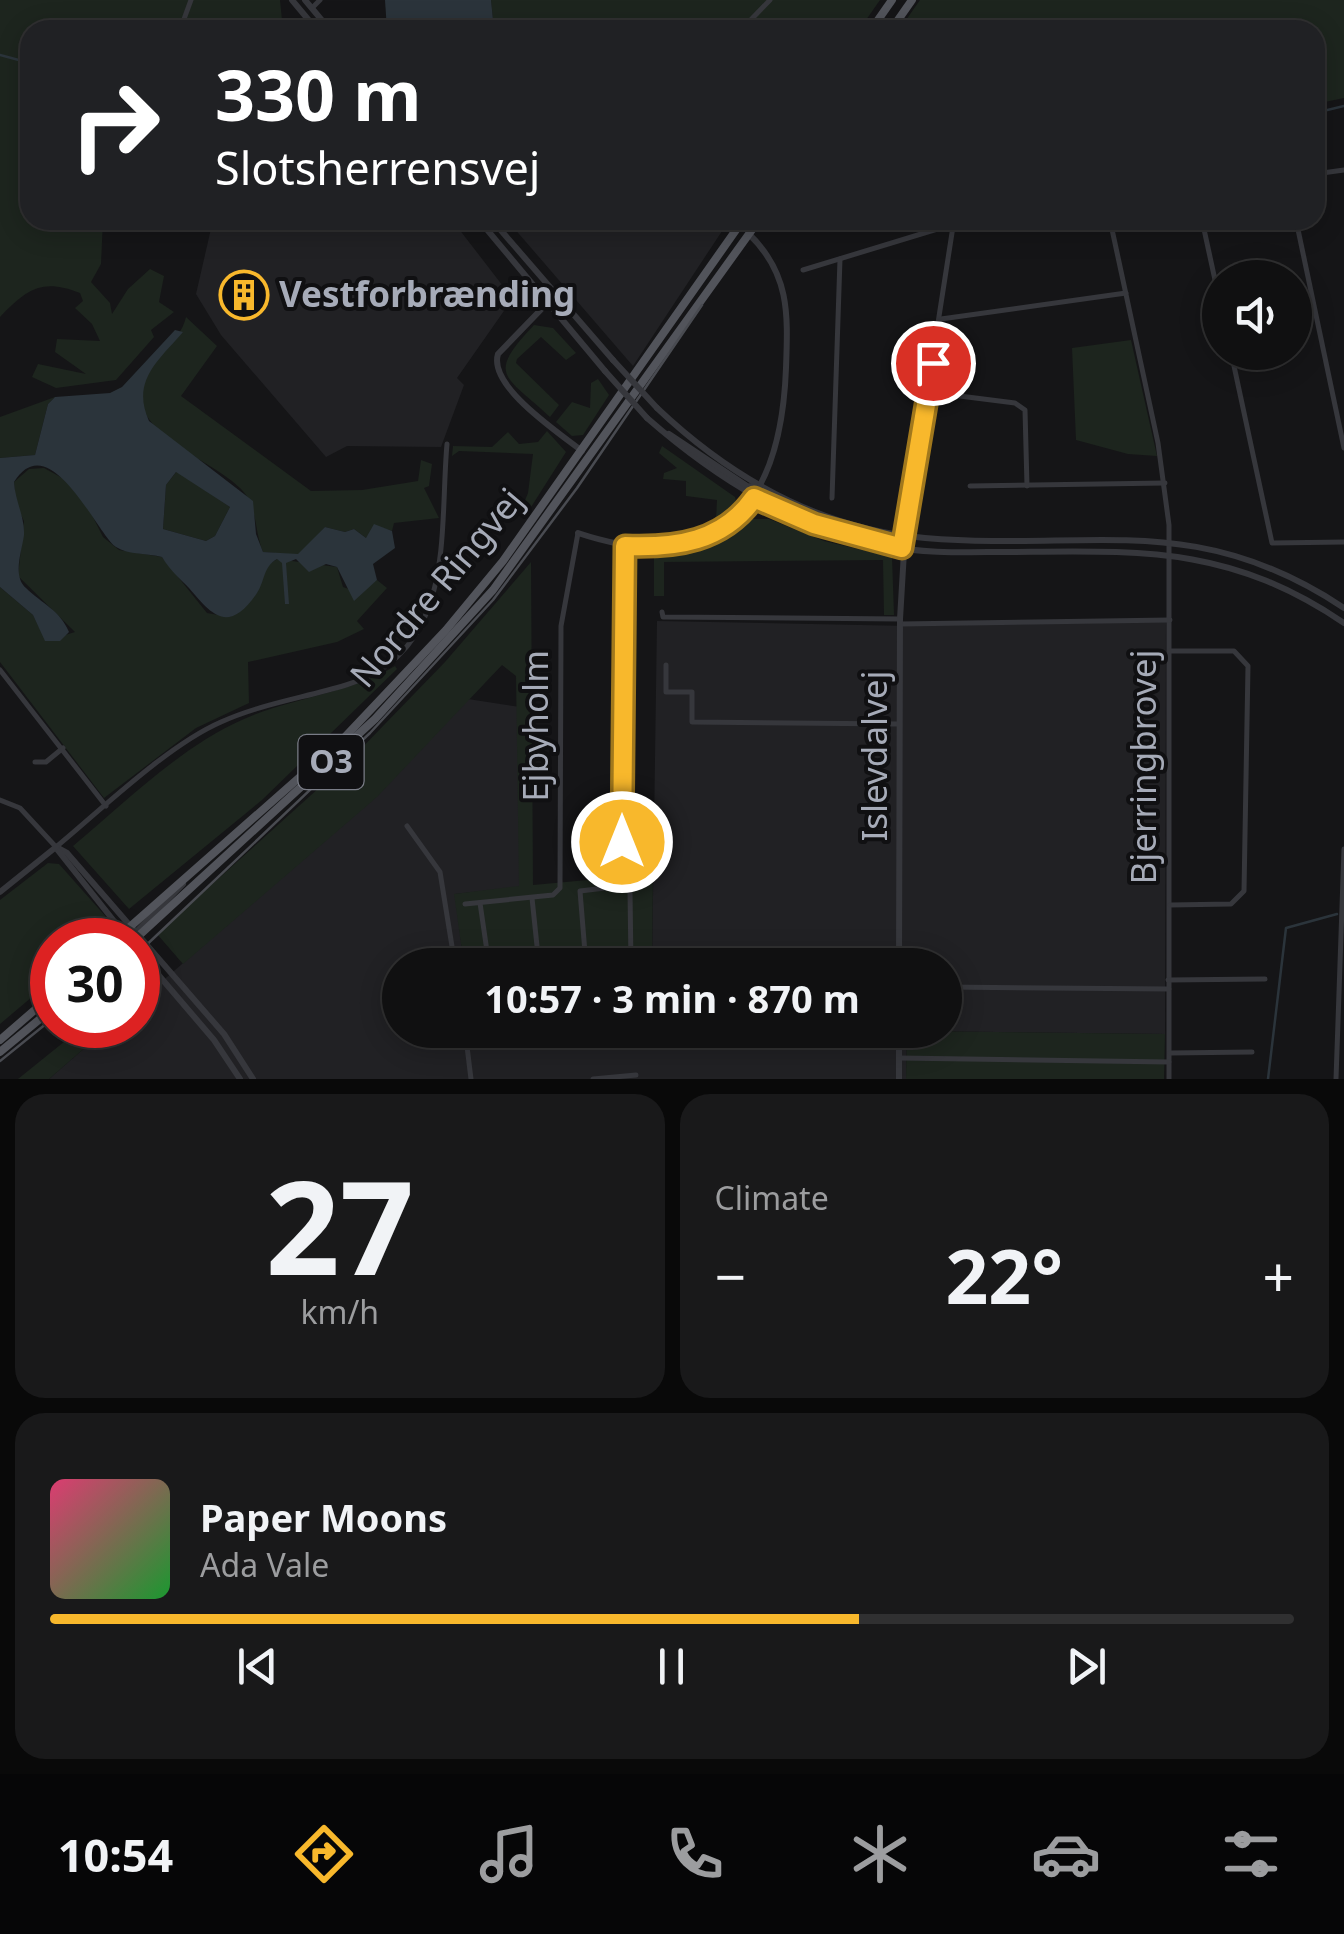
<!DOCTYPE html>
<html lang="en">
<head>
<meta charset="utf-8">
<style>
  :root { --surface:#101011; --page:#19191a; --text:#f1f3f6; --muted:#9c9d9f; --line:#303031; --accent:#f8b82c }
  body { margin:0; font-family:"Noto Sans",sans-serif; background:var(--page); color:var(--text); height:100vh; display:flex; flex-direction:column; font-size:38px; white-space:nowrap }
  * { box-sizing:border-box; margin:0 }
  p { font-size:32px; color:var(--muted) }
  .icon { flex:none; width:55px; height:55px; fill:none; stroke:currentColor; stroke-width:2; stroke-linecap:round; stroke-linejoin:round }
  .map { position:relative; height:1079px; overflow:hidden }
  .sheet { display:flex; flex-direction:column; gap:15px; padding:15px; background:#090909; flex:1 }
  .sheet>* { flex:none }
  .guide { position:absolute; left:20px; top:20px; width:1305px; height:210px; border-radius:30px; box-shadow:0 5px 25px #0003,0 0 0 2px var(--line); background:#202124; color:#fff; overflow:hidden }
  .tools { position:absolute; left:1202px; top:260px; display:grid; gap:20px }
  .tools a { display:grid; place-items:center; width:110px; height:110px; border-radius:50%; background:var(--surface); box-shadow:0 5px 25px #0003,0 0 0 2px var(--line); font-size:50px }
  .speed { position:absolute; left:30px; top:918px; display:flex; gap:20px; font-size:50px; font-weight:700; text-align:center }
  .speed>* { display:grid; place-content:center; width:130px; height:130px; border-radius:50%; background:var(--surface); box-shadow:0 5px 25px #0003,0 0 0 2px var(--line); line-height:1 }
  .speed .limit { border:15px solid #d22; background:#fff; color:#111 }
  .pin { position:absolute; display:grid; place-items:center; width:85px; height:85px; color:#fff; margin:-42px; border:5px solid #fff; border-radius:50%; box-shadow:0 2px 10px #0007 }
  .me { position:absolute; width:110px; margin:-55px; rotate:0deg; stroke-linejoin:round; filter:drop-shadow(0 0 8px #0008) }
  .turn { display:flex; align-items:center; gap:35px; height:210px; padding:0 30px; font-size:45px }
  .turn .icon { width:130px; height:130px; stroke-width:2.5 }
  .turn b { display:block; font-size:70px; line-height:85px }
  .big { font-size:75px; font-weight:700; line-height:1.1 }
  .sheet .card { flex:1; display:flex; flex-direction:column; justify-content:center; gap:15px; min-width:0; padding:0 35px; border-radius:30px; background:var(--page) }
  .sheet .dial { align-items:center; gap:0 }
  .dial b { font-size:130px; line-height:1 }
  .song { display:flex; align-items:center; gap:30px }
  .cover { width:120px; height:120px; border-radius:15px; background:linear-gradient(135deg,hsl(340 70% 55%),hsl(130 70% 35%)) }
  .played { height:10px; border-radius:5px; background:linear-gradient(90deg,var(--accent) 65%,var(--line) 65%) }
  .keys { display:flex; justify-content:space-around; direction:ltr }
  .heat { display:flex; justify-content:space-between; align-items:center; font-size:55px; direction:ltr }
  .sheet .tiles { flex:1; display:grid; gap:15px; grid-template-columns:1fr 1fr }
  .card:last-child { grid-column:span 2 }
  .trip { position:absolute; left:382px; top:948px; width:580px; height:100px; border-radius:50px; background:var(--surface); box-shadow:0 5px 25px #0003,0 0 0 2px var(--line); font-weight:700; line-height:100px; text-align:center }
  .menu { display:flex; height:160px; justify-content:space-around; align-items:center; background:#060607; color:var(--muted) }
  .menu .icon { width:70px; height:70px }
  .menu .current { color:var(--accent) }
  .menu b { font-size:45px; color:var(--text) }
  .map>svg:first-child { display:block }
  .built { fill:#212124 }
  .green { fill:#1d251e }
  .water { fill:#2b343b; fill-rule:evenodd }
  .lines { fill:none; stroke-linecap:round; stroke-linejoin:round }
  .stream { stroke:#2b343b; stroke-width:2.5 }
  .minor { stroke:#36373c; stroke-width:5 }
  .tertiary { stroke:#36373c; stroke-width:6 }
  .primary { stroke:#52545b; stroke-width:8 }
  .tram { stroke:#494b51; stroke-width:2.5 }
  .tertiary-bridge { stroke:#36373c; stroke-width:6 }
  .route-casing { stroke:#a1781d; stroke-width:25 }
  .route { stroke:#f8b82c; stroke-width:18 }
  .labels { text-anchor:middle; stroke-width:8; stroke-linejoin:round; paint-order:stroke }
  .shield { fill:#101012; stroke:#797c86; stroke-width:2.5 }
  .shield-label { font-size:32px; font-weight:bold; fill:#a6abb8 }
  .poi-label { font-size:35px; font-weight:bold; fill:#a6abb8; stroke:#101012; text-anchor:start }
  .street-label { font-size:35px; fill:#a6abb8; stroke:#101012 }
</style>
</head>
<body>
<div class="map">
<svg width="1344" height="1079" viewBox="0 0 1344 1079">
  <rect width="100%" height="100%" fill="#151517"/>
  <g class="built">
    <polygon points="213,220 452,220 506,290 506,308 457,378 464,385 441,447 347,446 326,457 221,335 196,294"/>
    <polygon points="507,220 720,220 726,225 633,366"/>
    <polygon points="657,621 909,626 1166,622 1165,1034 907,1031 906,1079 49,1079 111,1025 138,1025 138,1002 376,797 468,699 520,707 519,887 455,894 464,965 400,965 400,1030 472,1030 475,1043 607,1030 945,1030 945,965 652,965"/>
  </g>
  <g class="green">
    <path d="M0 0H280L283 30H30V220H103L101 264 91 282 110 303 112 314 128 289 150 269 164 276 159 302 174 312 151 330 154 337 116 380 56 388 32 377 38 364 86 374 55 352 57 339 100 341 92 324 75 308 83 301 80 293C42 278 27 289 0 317Z"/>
    <polygon points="491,0 880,0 859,30 494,30"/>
    <polygon points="920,0 1344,0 1344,98 1315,104 1315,30 899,30"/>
    <path d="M186 317 217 346 181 396 311 491 362 490 418 481 421 460 432 464 429 486 424 488 439 518 394 523 392 531 383 528 366 538 354 529 345 532 325 527 299 555 263 552C254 531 258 505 240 488 214 461 133 435 141 388 146 360 180 345 186 317Z"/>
    <path d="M534 325 553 328 576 353 566 360 541 337 517 359 516 363 559 405 550 417C504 374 486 376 534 325Z"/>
    <polygon points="1131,340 1157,456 1128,454 1076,440 1072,348"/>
    <polygon points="598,379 609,395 583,435 572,436 556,422 572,402 590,408 591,383"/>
    <polygon points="55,397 48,404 35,455 0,458 0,417"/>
    <polygon points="547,431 566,452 526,515 519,515 528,493 533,454 459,451 452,456 453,446 492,447 508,432 519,444 538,442"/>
    <polygon points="662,446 735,497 737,505 711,530 688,539 689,532 708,527 716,520 717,500 686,496 686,481 663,479 664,473 677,468 659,453"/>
    <polygon points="44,468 64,479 85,501 103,537 119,550 162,557 207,613 230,617 256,594 268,565 277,559 337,567 343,587 360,593 377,580 387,588 357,621 364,629 337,642 248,662 249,703 196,728 104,798 0,662 0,587 33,615 46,641 75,632 18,576 24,521 16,505 14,482 29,469"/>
    <polygon points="177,471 230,507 215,536 206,541 163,529 166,485"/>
    <polygon points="750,519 769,519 824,541 892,557 894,615 884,615 883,560 664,562 664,596 654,596 654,555 718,539"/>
    <polygon points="531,562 533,885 653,874 652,965 464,965 454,894 519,886 516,676 502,665 377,797 183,964 157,934 351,759 445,662"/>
    <path d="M395 666 397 669 262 800 129 909 73 846C126 802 180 747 244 719 294 697 348 694 395 666Z"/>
    <polygon points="48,863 59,864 115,927 100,940 52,940 52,980 0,1024 0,900"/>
    <polygon points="85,1025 111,1025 49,1079 18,1079"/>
    <polygon points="907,1031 1165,1034 1164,1079 906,1079"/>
  </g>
  <g class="water">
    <polygon points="385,0 491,0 494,30 387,30"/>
    <path d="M175 330 183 332C158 361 131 381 149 421L253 501 256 534 263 552 298 554 325 527 345 532 354 529 366 538 374 524 392 531 395 548 373 564 377 580 354 601 337 567 326 564 309 572 296 559 286 563 289 604H285L282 563 277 559C263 567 265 581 257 593 228 635 212 615 189 588 179 578 170 570 162 557 148 553 128 555 116 547 98 536 50 424 14 482 15 501 25 517 24 535 22 551 12 576 26 588 41 603 60 610 69 632L60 641H45L33 615 0 587V458L35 455 48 404 55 397 110 393 122 387ZM176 472 230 507 215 536 206 541 163 529 166 485Z"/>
  </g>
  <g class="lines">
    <g class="stream">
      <polyline points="0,55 30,63"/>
      <polyline points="1315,113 1344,106"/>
      <polyline points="766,223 778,227 814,220"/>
      <polyline points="1268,1079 1286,928 1337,914"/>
    </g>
    <g class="minor">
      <polyline points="312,8 320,0"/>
      <polyline points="180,30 191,0"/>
      <polyline points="741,30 770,0"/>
      <polyline points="1315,174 1344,170"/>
      <polyline points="1110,220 1158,443 1169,525 1169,1079"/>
      <polyline points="1202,220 1220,303"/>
      <polyline points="1296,220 1344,448"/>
      <polyline points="803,270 967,220"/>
      <polyline points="941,319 1126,293"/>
      <polyline points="1231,352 1272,543 1344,542"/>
      <polyline points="928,392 1015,403 1025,410 1027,486"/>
      <polyline points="970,486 1165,483"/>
      <polyline points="832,498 840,259"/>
      <polyline points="905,535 954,220"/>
      <polyline points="662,612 663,617 900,619"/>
      <polyline points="900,624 1170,620"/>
      <polyline points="1170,651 1234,651 1248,666 1244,891 1231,904 1170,905"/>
      <polyline points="666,665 666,692 692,692 692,722 899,724"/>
      <polyline points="0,670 106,806"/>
      <polyline points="35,762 46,762 63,748"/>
      <path d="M0 800 20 808 56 847C102 809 168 745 221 722 261 704 303 698 346 685 457 652 439 533 447 444"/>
      <polyline points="407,826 440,872 455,965"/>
      <polyline points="623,887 630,891 631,965"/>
      <polyline points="532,898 539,965"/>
      <polyline points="480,903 489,965"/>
      <polyline points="465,904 553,895 560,888 561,626 578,533"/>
      <polyline points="586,965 580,891 622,886 625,545"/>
      <polyline points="1168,980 1265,979"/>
      <polyline points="945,987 1169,989"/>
      <polyline points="465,1030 471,1079"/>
      <polyline points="710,1035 899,1037"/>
      <polyline points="1170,1053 1252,1052"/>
      <polyline points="899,1058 1169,1062"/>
      <polyline points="593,1079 636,1075"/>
      <polyline points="1336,1079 1344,849"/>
    </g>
    <g class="tertiary">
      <polyline points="292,0 317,30"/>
      <polyline points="305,0 330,30"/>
      <polyline points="479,220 605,371"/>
      <polyline points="492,220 613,360"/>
      <path d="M556 294 498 354C488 386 558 432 582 451"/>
      <path d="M657 408C731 478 821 529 925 538 1088 552 1194 508 1344 608"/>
      <path d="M647 418C718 480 794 527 887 546 926 554 968 552 1008 552 1142 551 1228 545 1344 623"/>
      <polyline points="669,434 747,486 760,487"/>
      <polyline points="755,497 769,496 814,516"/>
      <path d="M578 533C722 581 781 503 786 368 788 314 790 274 749 234"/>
      <polyline points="56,847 67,853 224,1034 253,1079"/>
      <polyline points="56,848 129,940"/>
      <polyline points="0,892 56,847"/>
      <polyline points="136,932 183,884"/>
      <polyline points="138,951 214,1040 240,1079"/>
      <polyline points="899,965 900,619 905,535"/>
      <polyline points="899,1079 899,1030"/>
    </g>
    <g class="primary">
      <polyline points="871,30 892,0"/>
      <polyline points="891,30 912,0"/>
      <polyline points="115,940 343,739 446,630 503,561 743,220"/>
      <polyline points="134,940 375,719 493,590 759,220"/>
      <polyline points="0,1040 52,995"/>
      <polyline points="0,1052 52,1009"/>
    </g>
    <g class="tram">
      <polyline points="138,953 370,733 493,600 577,488 702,305"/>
      <polyline points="0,1061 52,1019"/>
    </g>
    <g class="tertiary-bridge">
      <polyline points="613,360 657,408"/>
      <polyline points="605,371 647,418"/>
    </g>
  </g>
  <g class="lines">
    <g class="route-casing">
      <path id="route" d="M622 842 625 546C676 548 723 542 754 498L814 524 902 548 933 363"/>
    </g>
    <use href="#route" class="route"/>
  </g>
  <defs>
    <g id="building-ring" transform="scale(2.5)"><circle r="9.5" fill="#101012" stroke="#f8b82c" stroke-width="1.5"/><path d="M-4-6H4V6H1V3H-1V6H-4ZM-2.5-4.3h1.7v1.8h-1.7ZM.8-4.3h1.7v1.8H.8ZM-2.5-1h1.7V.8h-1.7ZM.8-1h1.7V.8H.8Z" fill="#f8b82c"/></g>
  </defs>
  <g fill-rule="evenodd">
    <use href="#building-ring" x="244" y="295"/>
  </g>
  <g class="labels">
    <rect class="shield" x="298.5" y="735" width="65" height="54" rx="8"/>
    <g class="shield-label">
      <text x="331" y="773">O3</text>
    </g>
    <g class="poi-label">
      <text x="279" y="307">Vestforbrænding</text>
    </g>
    <g class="street-label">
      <text transform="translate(437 588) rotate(-50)" y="12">Nordre Ringvej</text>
      <text transform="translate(536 726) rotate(-90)" y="12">Ejbyholm</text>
      <text transform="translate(875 756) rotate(-90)" y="12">Islevdalvej</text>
      <text transform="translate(1144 767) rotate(-90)" y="12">Bjerringbrovej</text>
    </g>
  </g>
</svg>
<div class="tools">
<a><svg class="icon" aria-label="sound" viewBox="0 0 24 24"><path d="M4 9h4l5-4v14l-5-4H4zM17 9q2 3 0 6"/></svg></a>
</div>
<div class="speed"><div class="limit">30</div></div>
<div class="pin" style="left:933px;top:363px;background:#d93025"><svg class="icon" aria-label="arrive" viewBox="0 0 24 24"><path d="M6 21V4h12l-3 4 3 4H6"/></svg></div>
<svg class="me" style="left:622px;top:842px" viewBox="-20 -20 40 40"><circle r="17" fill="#f8b82c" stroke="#fff" stroke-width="3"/><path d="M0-11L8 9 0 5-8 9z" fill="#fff"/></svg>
<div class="trip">10:57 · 3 min · 870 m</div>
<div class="guide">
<div class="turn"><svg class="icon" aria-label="right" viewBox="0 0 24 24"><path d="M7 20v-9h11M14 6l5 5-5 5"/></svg><div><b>330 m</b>Slotsherrensvej</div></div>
</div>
</div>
<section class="sheet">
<div class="tiles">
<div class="card dial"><b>27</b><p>km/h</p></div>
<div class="card"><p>Climate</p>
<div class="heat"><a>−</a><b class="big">22°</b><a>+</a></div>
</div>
<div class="card">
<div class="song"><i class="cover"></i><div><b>Paper Moons</b><p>Ada Vale</p></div></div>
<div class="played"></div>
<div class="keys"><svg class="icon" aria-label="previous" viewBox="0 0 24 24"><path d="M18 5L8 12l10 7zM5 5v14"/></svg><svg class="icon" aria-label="pause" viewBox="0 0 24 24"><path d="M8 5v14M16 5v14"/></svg><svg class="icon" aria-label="next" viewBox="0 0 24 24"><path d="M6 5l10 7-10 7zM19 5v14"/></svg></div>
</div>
</div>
</section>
<nav class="menu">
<b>10:54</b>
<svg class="icon current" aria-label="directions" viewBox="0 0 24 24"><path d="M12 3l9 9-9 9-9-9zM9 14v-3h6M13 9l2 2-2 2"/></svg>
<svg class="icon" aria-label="music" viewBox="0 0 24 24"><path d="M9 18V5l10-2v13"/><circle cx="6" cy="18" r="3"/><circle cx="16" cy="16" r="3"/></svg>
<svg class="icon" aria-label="phone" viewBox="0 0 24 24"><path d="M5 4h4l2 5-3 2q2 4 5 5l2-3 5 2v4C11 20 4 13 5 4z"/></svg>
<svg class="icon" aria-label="climate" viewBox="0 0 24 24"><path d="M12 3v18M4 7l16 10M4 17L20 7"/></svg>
<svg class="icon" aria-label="car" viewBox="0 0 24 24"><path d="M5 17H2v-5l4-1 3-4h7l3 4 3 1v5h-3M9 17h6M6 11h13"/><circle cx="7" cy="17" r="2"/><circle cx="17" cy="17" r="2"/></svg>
<svg class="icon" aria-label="filters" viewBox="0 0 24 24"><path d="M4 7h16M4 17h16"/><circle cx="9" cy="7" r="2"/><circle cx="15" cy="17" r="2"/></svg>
</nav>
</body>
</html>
